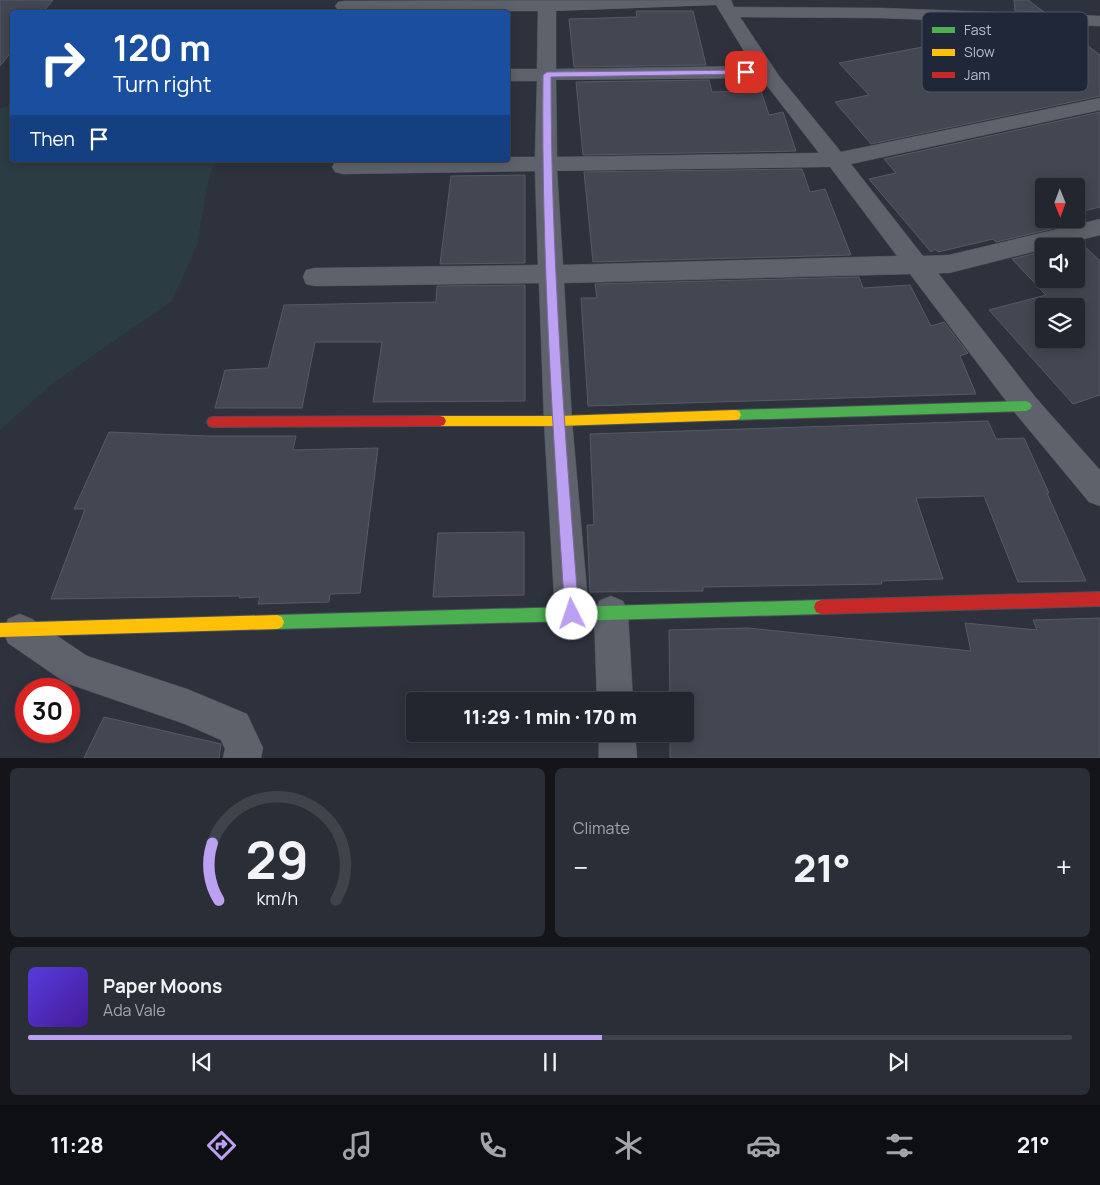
<!DOCTYPE html>
<html lang="en">
<head>
<meta charset="utf-8">
<style>
  :root { --surface:#22262e; --page:#2a2e36; --text:#f1f3f6; --muted:#a2a5aa; --line:#3f434a; --accent:#bca0f2 }
  body { margin:0; font-family:Manrope,sans-serif; background:var(--page); color:var(--text); height:100vh; display:flex; flex-direction:column; font-size:19px; white-space:nowrap }
  * { box-sizing:border-box; margin:0 }
  p { font-size:16px; color:var(--muted) }
  .icon { flex:none; width:28px; height:28px; fill:none; stroke:currentColor; stroke-width:2; stroke-linecap:round; stroke-linejoin:round }
  .map { position:relative; height:758px; overflow:hidden }
  .details { display:flex; flex-direction:column; gap:10px; padding:10px; background:#131519; flex:1 }
  .details>* { flex:none }
  .guide { position:absolute; left:10px; top:10px; width:500px; height:152px; border-radius:5px; box-shadow:0 2px 12px #0003,0 0 0 1px var(--line); background:#1a4fa0; color:#fff; overflow:hidden }
  .needle { width:32px; rotate:179deg }
  .controls { position:absolute; left:1035px; top:178px; display:grid; gap:10px }
  .controls a { display:grid; place-items:center; width:50px; height:50px; border-radius:5px; background:var(--surface); box-shadow:0 2px 12px #0003,0 0 0 1px var(--line); font-size:25px }
  .speed { position:absolute; left:15px; top:678px; display:flex; gap:10px; font-size:25px; font-weight:700; text-align:center }
  .speed>* { display:grid; place-content:center; width:65px; height:65px; border-radius:50%; background:var(--surface); box-shadow:0 2px 12px #0003,0 0 0 1px var(--line); line-height:1 }
  .speed .limit { border:8px solid #d22; background:#fff; color:#111 }
  .pin { position:absolute; display:grid; place-items:center; width:42px; height:42px; color:#fff; margin:-21px; border-radius:10px; box-shadow:0 2px 8px #0006 }
  .me { position:absolute; width:55px; margin:-28px; rotate:356deg; stroke-linejoin:round; filter:drop-shadow(0 0 4px #0008) }
  .turn { display:flex; align-items:center; gap:18px; height:105px; padding:0 20px; font-size:22px }
  .turn .icon { width:65px; height:65px; stroke-width:2.5 }
  .turn b { display:block; font-size:35px; line-height:42px }
  .then { display:flex; align-items:center; height:48px; padding:0 20px; background:#0003; gap:10px; font-size:19px }
  .big { font-size:38px; font-weight:800; line-height:1.1 }
  .details .card { flex:1; display:flex; flex-direction:column; justify-content:center; gap:8px; min-width:0; padding:0 18px; border-radius:8px; background:var(--page) }
  .details .dial { align-items:center; gap:0 }
  .dial svg { height:130px; overflow:visible; fill:none; stroke:var(--line); stroke-width:7; stroke-linecap:round; text-anchor:middle }
  .dial text { fill:var(--text); stroke:none }
  .song { display:flex; align-items:center; gap:15px }
  .cover { width:60px; height:60px; border-radius:8px; background:linear-gradient(135deg,hsl(250 70% 55%),hsl(260 70% 35%)) }
  .played { height:5px; border-radius:2px; background:linear-gradient(90deg,var(--accent) 55%,var(--line) 55%) }
  .keys { display:flex; justify-content:space-around; direction:ltr }
  .heat { display:flex; justify-content:space-between; align-items:center; font-size:28px; direction:ltr }
  .details .tiles { flex:1; display:grid; gap:10px; grid-template-columns:1fr 1fr }
  .card:last-child { grid-column:span 2 }
  .trip { position:absolute; left:406px; top:692px; width:288px; height:50px; border-radius:5px; background:var(--surface); box-shadow:0 2px 12px #0003,0 0 0 1px var(--line); font-weight:800; line-height:50px; text-align:center }
  .tab-bar { display:flex; height:80px; justify-content:space-around; align-items:center; background:#0e0f12; color:var(--muted) }
  .tab-bar .icon { width:35px; height:35px }
  .tab-bar .active { color:var(--accent) }
  .tab-bar b { font-size:22px; color:var(--text) }
  .map>svg:first-child { display:block }
  .green { fill:#2b3c43 }
  .building { fill:#434751; stroke:#565a64; fill-rule:evenodd }
  .lines { fill:none; stroke-linecap:round; stroke-linejoin:round }
  .street-casing { stroke:#4c4f59; stroke-width:1 }
  .fast-casing { stroke:#4c4f59; stroke-width:2 }
  .slow-casing { stroke:#4c4f59; stroke-width:2 }
  .jam-casing { stroke:#4c4f59; stroke-width:2 }
  .street { fill:#5e626a; fill-rule:evenodd }
  .fast { fill:#4caf50; fill-rule:evenodd }
  .slow { fill:#ffc107; fill-rule:evenodd }
  .jam { fill:#c62828; fill-rule:evenodd }
  .route { fill:#bca0f2; stroke:#7a689d }
  .key { fill:#202738; stroke:#4e5464; stroke-width:1 }
  .key-label { font-size:14px; fill:#b9becc }
</style>
</head>
<body>
<div class="map">
<svg width="1100" height="758" viewBox="0 0 1100 758">
  <rect width="100%" height="100%" fill="#2e323d"/>
  <polygon class="green" points="12,104 12,160 216,160 208,181 197,245 172,301 53,383 0,430 0,109"/>
  <g class="building">
    <polygon points="0,0 53,0 43,12 12,12 12,51 0,66"/>
    <polygon points="1014,0 1028,0 1044,12 1015,11"/>
    <polygon points="636,11 693,11 706,65 574,67 569,19 637,17"/>
    <polygon points="1016,25 1063,27 1100,55 1100,96 871,144 835,102 869,95 839,63 1016,29"/>
    <polygon points="709,80 712,92 761,91 769,115 783,112 796,151 583,155 576,82"/>
    <polygon points="1100,112 1100,207 1076,213 1076,186 1044,186 1044,219 1057,219 1064,226 996,242 993,239 938,252 935,249 931,252 869,179 896,173 884,159"/>
    <polygon points="802,169 810,192 825,189 851,255 593,262 584,172"/>
    <polygon points="525,175 525,263 440,264 451,176"/>
    <path d="M1080 242 1100 261V395L1073 404 989 310 1046 295 1012 259 1044 251V279H1076V246H1063ZM1044 306H1076V339H1044Z"/>
    <polygon points="859,277 863,288 910,285 931,326 944,322 968,353 960,356 976,394 588,406 581,298 597,298 595,284"/>
    <polygon points="525,285 525,401 373,402 382,342 315,342 302,408 215,408 225,370 268,368 284,305 436,302 437,286"/>
    <polygon points="988,421 996,439 1024,438 1049,493 1047,493 1086,581 1018,582 984,496 916,498 943,579 881,581 882,584 703,587 703,591 590,592 587,525 594,525 590,434"/>
    <polygon points="109,432 207,436 296,436 293,450 378,448 360,593 330,594 329,602 258,604 260,597 239,598 240,596 51,599 85,509 74,509"/>
    <polygon points="524,532 524,595 433,597 438,533"/>
    <polygon points="1100,618 1100,758 670,758 670,734 685,734 685,701 670,701 669,630 748,628 971,651 965,623 1037,630 1033,620"/>
    <polygon points="104,717 221,744 219,758 84,758"/>
  </g>
  <g class="lines">
    <g class="street-casing">
      <g id="street">
        <path d="M731 0 734 7 880 8 1100 16V26L880 18 740 17 779 76 841 152 1100 98V110L851 164 923 256 949 255 1100 219V235L1056 246H1044V249L949 273H938L1036 398 1100 470V506L1089 502 1016 414 910 274 564 283 572 421 589 614 584 626 572 631 560 626 555 614 544 421 539 283 315 286 306 284 303 277 306 270 315 268 538 265 535 171 343 174 335 172 332 167 335 162 342 160H508V157H535L537 81H508V69H537L538 11H344L338 10 335 6 338 2 344 1ZM716 5 753 66 556 69V11ZM761 78 819 153 557 157 556 80ZM830 167 897 256 563 265 557 171Z"/>
        <polygon points="611,596 623,601 628,613 633,701 597,701 594,613 599,601"/>
        <polygon points="20,614 32,619 87,656 187,689 247,714 263,748 261,758 223,758 225,749 221,740 185,724 66,683 8,643 3,631 8,619"/>
        <polygon points="599,734 635,734 637,758 599,758"/>
      </g>
    </g>
    <g class="fast-casing">
      <g id="fast">
        <polygon points="1026,401 1030,403 1032,406 1030,409 1026,411 735,420 731,419 729,415 731,411 735,410"/>
        <polygon points="821,600 826,602 828,607 826,612 821,614 277,629 272,627 270,622 272,617 277,615"/>
      </g>
    </g>
    <g class="slow-casing">
      <g id="slow">
        <polygon points="735,410 739,411 741,415 739,419 735,420 558,426 440,426 436,425 434,421 436,417 440,416 558,416"/>
        <polygon points="277,615 282,617 284,622 282,627 277,629 0,637 0,623"/>
      </g>
    </g>
    <g class="jam-casing">
      <g id="jam">
        <polygon points="440,416 444,417 446,421 444,425 440,426 213,427 209,426 207,422 209,418 213,417"/>
        <polygon points="1100,592 1100,606 821,614 816,612 814,607 816,602 821,600"/>
      </g>
    </g>
    <use href="#street" class="street"/>
    <use href="#fast" class="fast"/>
    <use href="#slow" class="slow"/>
    <use href="#jam" class="jam"/>
  </g>
  <path class="route" d="M746 70H748V74L551 77C551 256 565 435 579 614L577 619 572 621 567 619 565 614C553 434 541 255 543 75L547 72Z"/>
  <rect x="922" y="12" width="166" height="80" rx="8" class="key"/>
  <rect x="932" y="27" width="23" height="6" fill="#4caf50"/>
  <rect x="932" y="49" width="23" height="7" fill="#ffc107"/>
  <rect x="932" y="72" width="23" height="6" fill="#c62828"/>
  <g class="key-label">
    <text x="964" y="35">Fast</text>
    <text x="964" y="57">Slow</text>
    <text x="964" y="80">Jam</text>
  </g>
</svg>
<div class="controls">
<a><svg class="needle" viewBox="-14 -14 28 28"><path d="M0-13l5 13h-10z" fill="#e53935"/><path d="M0 13l5-13h-10z" fill="#a2a5aa"/></svg></a>
<a><svg class="icon" aria-label="sound" viewBox="0 0 24 24"><path d="M4 9h4l5-4v14l-5-4H4zM17 9q2 3 0 6"/></svg></a>
<a><svg class="icon" aria-label="layers" viewBox="0 0 24 24"><path d="M12 4l9 5-9 5-9-5zM3 14l9 5 9-5"/></svg></a>
</div>
<div class="speed"><div class="limit">30</div></div>
<div class="pin" style="left:746px;top:72px;background:#d93025"><svg class="icon" aria-label="arrive" viewBox="0 0 24 24"><path d="M6 21V4h12l-3 4 3 4H6"/></svg></div>
<svg class="me" style="left:572px;top:614px" viewBox="-20 -20 40 40"><circle r="19" fill="#fff"/><path d="M0-13L10 11 0 6-10 11z" fill="#bca0f2"/></svg>
<div class="trip">11:29 · 1 min · 170 m</div>
<div class="guide">
<div class="turn"><svg class="icon" aria-label="right" viewBox="0 0 24 24"><path d="M7 20v-9h11M14 6l5 5-5 5"/></svg><div><b>120 m</b>Turn right</div></div>
<div class="then">Then<svg class="icon" aria-label="arrive" viewBox="0 0 24 24"><path d="M6 21V4h12l-3 4 3 4H6"/></svg></div>
</div>
</div>
<section class="details">
<div class="tiles">
<div class="card dial"><svg viewBox="0 0 100 80">
<path d="M14 69A42 42 0 1 1 86 69"/>
<path d="M14 69A42 42 0 0 1 10 34" stroke="#bca0f2"/>
<text x="50" y="56" font-size="32" font-weight="700">29</text>
<text x="50" y="72" font-size="11">km/h</text>
</svg></div>
<div class="card"><p>Climate</p>
<div class="heat"><a>−</a><b class="big">21°</b><a>+</a></div>
</div>
<div class="card">
<div class="song"><i class="cover"></i><div><b>Paper Moons</b><p>Ada Vale</p></div></div>
<div class="played"></div>
<div class="keys"><svg class="icon" aria-label="previous" viewBox="0 0 24 24"><path d="M18 5L8 12l10 7zM5 5v14"/></svg><svg class="icon" aria-label="pause" viewBox="0 0 24 24"><path d="M8 5v14M16 5v14"/></svg><svg class="icon" aria-label="next" viewBox="0 0 24 24"><path d="M6 5l10 7-10 7zM19 5v14"/></svg></div>
</div>
</div>
</section>
<nav class="tab-bar">
<b>11:28</b>
<svg class="icon active" aria-label="directions" viewBox="0 0 24 24"><path d="M12 3l9 9-9 9-9-9zM9 14v-3h6M13 9l2 2-2 2"/></svg>
<svg class="icon" aria-label="music" viewBox="0 0 24 24"><path d="M9 18V5l10-2v13"/><circle cx="6" cy="18" r="3"/><circle cx="16" cy="16" r="3"/></svg>
<svg class="icon" aria-label="phone" viewBox="0 0 24 24"><path d="M5 4h4l2 5-3 2q2 4 5 5l2-3 5 2v4C11 20 4 13 5 4z"/></svg>
<svg class="icon" aria-label="climate" viewBox="0 0 24 24"><path d="M12 3v18M4 7l16 10M4 17L20 7"/></svg>
<svg class="icon" aria-label="car" viewBox="0 0 24 24"><path d="M5 17H2v-5l4-1 3-4h7l3 4 3 1v5h-3M9 17h6M6 11h13"/><circle cx="7" cy="17" r="2"/><circle cx="17" cy="17" r="2"/></svg>
<svg class="icon" aria-label="filters" viewBox="0 0 24 24"><path d="M4 7h16M4 17h16"/><circle cx="9" cy="7" r="2"/><circle cx="15" cy="17" r="2"/></svg>
<b>21°</b>
</nav>
</body>
</html>
